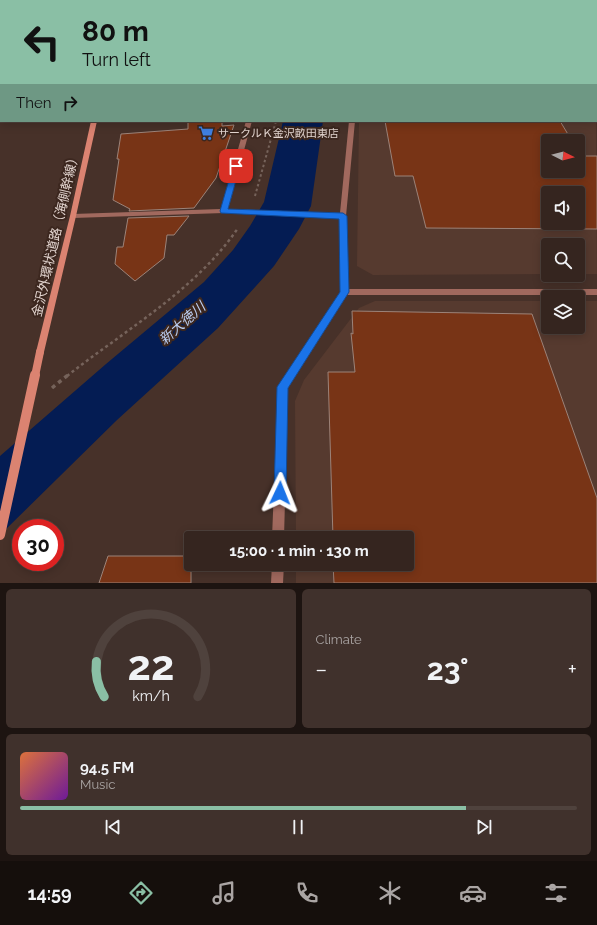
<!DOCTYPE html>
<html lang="en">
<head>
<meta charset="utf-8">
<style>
  :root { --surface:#35251f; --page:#40312c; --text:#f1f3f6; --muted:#aaa5a4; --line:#4f423d; --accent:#8abfa5 }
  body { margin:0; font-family:Raleway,"Noto Sans JP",sans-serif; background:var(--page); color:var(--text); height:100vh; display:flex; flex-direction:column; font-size:15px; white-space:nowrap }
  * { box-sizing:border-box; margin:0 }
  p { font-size:13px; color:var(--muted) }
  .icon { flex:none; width:22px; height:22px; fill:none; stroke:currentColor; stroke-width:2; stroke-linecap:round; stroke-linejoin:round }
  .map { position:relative; height:583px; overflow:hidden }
  .sheet { display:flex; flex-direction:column; gap:6px; padding:6px; background:#1d1411; flex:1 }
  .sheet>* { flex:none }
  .top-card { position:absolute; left:0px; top:0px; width:597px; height:122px; box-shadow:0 2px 10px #0003,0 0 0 1px var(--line); background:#8abfa5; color:#111; overflow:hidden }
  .needle { width:26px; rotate:96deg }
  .buttons { position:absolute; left:541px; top:134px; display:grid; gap:8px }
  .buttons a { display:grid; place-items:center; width:44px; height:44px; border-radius:4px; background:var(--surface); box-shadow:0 2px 10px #0003,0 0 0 1px var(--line); font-size:20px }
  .speed { position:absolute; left:12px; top:519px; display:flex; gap:8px; font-size:20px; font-weight:700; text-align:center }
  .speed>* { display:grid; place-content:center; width:52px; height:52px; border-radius:50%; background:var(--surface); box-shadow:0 2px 10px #0003,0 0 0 1px var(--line); line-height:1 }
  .speed .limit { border:6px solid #d22; background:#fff; color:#111 }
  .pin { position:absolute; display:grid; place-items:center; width:34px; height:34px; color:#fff; margin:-17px; border-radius:8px; box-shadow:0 2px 6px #0006 }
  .me { position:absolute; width:44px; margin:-22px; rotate:2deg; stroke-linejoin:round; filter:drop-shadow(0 0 3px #0008) }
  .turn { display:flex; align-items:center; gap:14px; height:84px; padding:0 16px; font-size:18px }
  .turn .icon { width:52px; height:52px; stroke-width:2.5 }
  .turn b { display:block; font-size:28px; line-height:34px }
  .then { display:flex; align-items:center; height:38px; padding:0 16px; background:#0003; gap:8px; font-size:15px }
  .big { font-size:30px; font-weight:700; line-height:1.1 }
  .sheet .widget { flex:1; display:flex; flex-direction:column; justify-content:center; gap:6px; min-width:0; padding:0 14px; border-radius:6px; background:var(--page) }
  .sheet .dial { align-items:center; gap:0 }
  .dial svg { height:104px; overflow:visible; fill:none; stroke:var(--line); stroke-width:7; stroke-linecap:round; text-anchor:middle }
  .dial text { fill:var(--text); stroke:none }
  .song { display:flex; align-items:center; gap:12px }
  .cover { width:48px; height:48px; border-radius:6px; background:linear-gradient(135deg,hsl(20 70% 55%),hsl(280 70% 35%)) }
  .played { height:4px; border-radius:2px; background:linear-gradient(90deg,var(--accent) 80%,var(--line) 80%) }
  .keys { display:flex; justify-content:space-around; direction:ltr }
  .heat { display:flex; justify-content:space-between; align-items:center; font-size:22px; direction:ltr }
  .sheet .tiles { flex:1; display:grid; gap:6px; grid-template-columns:1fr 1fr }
  .widget:last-child { grid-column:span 2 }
  .trip { position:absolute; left:184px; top:531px; width:230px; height:40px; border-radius:4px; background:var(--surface); box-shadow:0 2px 10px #0003,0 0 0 1px var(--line); font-weight:700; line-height:40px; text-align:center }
  .dock { display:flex; height:64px; justify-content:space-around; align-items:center; background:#150f0c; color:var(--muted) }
  .dock .icon { width:28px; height:28px }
  .dock .selected { color:var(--accent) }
  .dock b { font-size:18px; color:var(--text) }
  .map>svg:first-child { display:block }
  .built { fill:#563a2f; fill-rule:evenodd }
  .water { fill:#041c53 }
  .building { fill:#783416; stroke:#9c8379; fill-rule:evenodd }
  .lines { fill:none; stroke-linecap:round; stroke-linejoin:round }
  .path-far2 { stroke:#76635b; stroke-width:2; stroke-dasharray:2.5 2.5; stroke-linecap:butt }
  .path-far1 { stroke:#76635b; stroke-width:2.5; stroke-dasharray:3 3; stroke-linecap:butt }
  .path { stroke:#76635b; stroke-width:3.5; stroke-dasharray:4 4; stroke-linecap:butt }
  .street { fill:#a1695e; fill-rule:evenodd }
  .secondary { fill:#db8371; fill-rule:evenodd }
  .secondary-bridge-far1 { stroke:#db8371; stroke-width:8 }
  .secondary-bridge { stroke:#db8371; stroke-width:10 }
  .route { fill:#1a73e8; stroke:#114b97 }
  .labels { text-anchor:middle; stroke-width:4; stroke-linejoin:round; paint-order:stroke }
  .far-poi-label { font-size:11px; fill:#e2d4cf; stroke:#3c271f; text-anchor:start }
  .street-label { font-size:13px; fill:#e2d4cf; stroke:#3c271f }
  .water-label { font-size:14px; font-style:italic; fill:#bccff3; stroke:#3c271f }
</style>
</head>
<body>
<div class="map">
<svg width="597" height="583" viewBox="0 0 597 583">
  <rect width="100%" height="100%" fill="#473129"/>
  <g class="built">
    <path d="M596 43 597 274H578V245H548V274L373 275 357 266 359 121H596ZM548 141H578V171H548ZM548 193H578V223H548Z"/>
    <polygon points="375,301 548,301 548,327 578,327 578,301 597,301 597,583 296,583 296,564 407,564 407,538 296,538 295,401 304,380 359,308"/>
  </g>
  <polygon class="water" points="283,121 323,121 311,206 299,229 274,266 218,328 117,420 0,535 0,456 106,364 204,282 233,250 250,226 264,202"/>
  <g class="building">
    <polygon points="188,121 222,121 222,126 234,125 216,178 194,208 129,211 130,209 113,200 119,159 117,159 121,134 188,129"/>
    <path d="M385 121H560L572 141H548V171H578V151L581 156H597V229L426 228 413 176H395ZM548 193H578V223H548Z"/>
    <polygon points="189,216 174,235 167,235 164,258 135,281 115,264 117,247 123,247 128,218"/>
    <polygon points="352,311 532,314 597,498 597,583 334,583 333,564 407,564 407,538 333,538 328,372 355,372 351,333 353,334"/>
    <polygon points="108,556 191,556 191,583 99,583"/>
  </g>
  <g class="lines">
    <polyline class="path-far2" points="255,196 276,121"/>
    <path class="path-far1" d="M67 376C125 330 196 290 238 228"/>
    <polyline class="path" points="52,388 68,375"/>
    <g class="street">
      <rect x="212" y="0" width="4" height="1"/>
      <rect x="285" y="0" width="4" height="1"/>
      <polygon points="246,121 252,121 228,209 340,213 349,121 355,121 346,216 349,289 597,289 597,295 347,295 288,388 284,538 272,538 278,387 341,292 340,218 224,213 73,218 70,216 73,214 221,209"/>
      <polygon points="272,564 284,564 283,583 271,583"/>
    </g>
    <g class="secondary">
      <rect x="116" y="0" width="4" height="1"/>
      <polygon points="573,0 577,0 578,1 574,1"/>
      <rect x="596" y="22" width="1" height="3"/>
      <polygon points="1,64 1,69 0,70 0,65"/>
      <rect x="0" y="103" width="1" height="4"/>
      <polygon points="91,121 97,121 76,216 44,352 43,355 40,356 37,355 36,352 70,216"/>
    </g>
    <polyline class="secondary-bridge-far1" points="35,376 40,352"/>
    <polyline class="secondary-bridge" points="0,535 35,375"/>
  </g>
  <polygon class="route" points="236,164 240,166 228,209 343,213 347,216 349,292 288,388 286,493 284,497 280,499 275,497 274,493 277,387 340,292 339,219 221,213 220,211 233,166"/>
  <defs>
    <g id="supermarket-bare" transform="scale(1.2)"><path d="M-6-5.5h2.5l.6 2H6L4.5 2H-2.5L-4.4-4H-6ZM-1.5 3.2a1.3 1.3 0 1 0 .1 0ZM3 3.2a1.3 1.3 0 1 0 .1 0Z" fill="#3f7fe0" stroke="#3c271f" stroke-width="2.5" paint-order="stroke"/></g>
  </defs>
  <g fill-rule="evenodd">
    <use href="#supermarket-bare" x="206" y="133"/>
  </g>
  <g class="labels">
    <g class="far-poi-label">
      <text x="218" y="137">サークルＫ金沢畝田東店</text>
    </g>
    <g class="street-label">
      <text transform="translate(55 234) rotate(-77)" y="5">金沢外環状道路（海側幹線）</text>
    </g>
    <g class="water-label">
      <text transform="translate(182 323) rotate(-41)" y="5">新大徳川</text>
    </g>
  </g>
</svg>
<div class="buttons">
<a><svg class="needle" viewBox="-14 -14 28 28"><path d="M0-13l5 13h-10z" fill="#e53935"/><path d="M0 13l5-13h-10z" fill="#aaa5a4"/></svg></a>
<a><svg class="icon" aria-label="sound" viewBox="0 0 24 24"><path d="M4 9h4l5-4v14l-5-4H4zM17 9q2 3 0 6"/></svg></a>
<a><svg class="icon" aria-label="search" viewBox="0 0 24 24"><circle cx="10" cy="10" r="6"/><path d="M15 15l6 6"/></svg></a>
<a><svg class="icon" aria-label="layers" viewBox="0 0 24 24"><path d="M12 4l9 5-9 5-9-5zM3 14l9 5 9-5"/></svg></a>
</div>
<div class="speed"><div class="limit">30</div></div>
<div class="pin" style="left:236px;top:166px;background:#d93025"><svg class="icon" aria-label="arrive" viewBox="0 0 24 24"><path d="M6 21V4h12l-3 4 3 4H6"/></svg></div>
<svg class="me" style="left:280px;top:493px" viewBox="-20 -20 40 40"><path d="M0-17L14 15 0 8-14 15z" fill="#1a73e8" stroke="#fff" stroke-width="4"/></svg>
<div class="trip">15:00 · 1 min · 130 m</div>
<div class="top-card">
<div class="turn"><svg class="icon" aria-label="left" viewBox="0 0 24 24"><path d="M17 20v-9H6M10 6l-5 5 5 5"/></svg><div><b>80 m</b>Turn left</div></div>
<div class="then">Then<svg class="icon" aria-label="right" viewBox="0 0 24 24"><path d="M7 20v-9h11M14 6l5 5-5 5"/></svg></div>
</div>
</div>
<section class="sheet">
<div class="tiles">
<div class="widget dial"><svg viewBox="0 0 100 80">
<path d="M14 69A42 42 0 1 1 86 69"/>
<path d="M14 69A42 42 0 0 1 8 42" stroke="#8abfa5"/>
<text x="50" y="56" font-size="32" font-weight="700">22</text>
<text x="50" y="72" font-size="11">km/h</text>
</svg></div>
<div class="widget"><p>Climate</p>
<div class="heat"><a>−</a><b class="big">23°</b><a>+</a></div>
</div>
<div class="widget">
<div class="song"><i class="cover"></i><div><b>94.5 FM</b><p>Music</p></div></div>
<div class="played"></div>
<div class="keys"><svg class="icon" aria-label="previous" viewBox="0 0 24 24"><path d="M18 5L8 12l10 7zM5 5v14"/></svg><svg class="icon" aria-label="pause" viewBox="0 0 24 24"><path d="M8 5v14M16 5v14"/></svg><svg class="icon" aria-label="next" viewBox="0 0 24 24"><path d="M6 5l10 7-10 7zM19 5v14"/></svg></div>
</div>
</div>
</section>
<nav class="dock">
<b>14:59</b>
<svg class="icon selected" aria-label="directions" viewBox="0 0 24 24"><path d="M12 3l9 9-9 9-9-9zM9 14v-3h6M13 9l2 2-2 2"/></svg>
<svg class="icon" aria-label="music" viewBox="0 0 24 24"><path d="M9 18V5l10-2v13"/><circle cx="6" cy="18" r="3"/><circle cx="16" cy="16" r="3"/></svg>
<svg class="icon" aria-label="phone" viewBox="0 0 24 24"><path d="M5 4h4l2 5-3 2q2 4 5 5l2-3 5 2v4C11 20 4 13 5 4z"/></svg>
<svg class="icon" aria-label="climate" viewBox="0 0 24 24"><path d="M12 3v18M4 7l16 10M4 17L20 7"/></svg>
<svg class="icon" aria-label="car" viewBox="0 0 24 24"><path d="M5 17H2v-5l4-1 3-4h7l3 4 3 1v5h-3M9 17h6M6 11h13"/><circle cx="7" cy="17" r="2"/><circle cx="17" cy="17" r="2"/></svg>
<svg class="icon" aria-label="filters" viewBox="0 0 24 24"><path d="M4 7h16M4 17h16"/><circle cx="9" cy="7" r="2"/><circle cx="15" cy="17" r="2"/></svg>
</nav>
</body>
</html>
